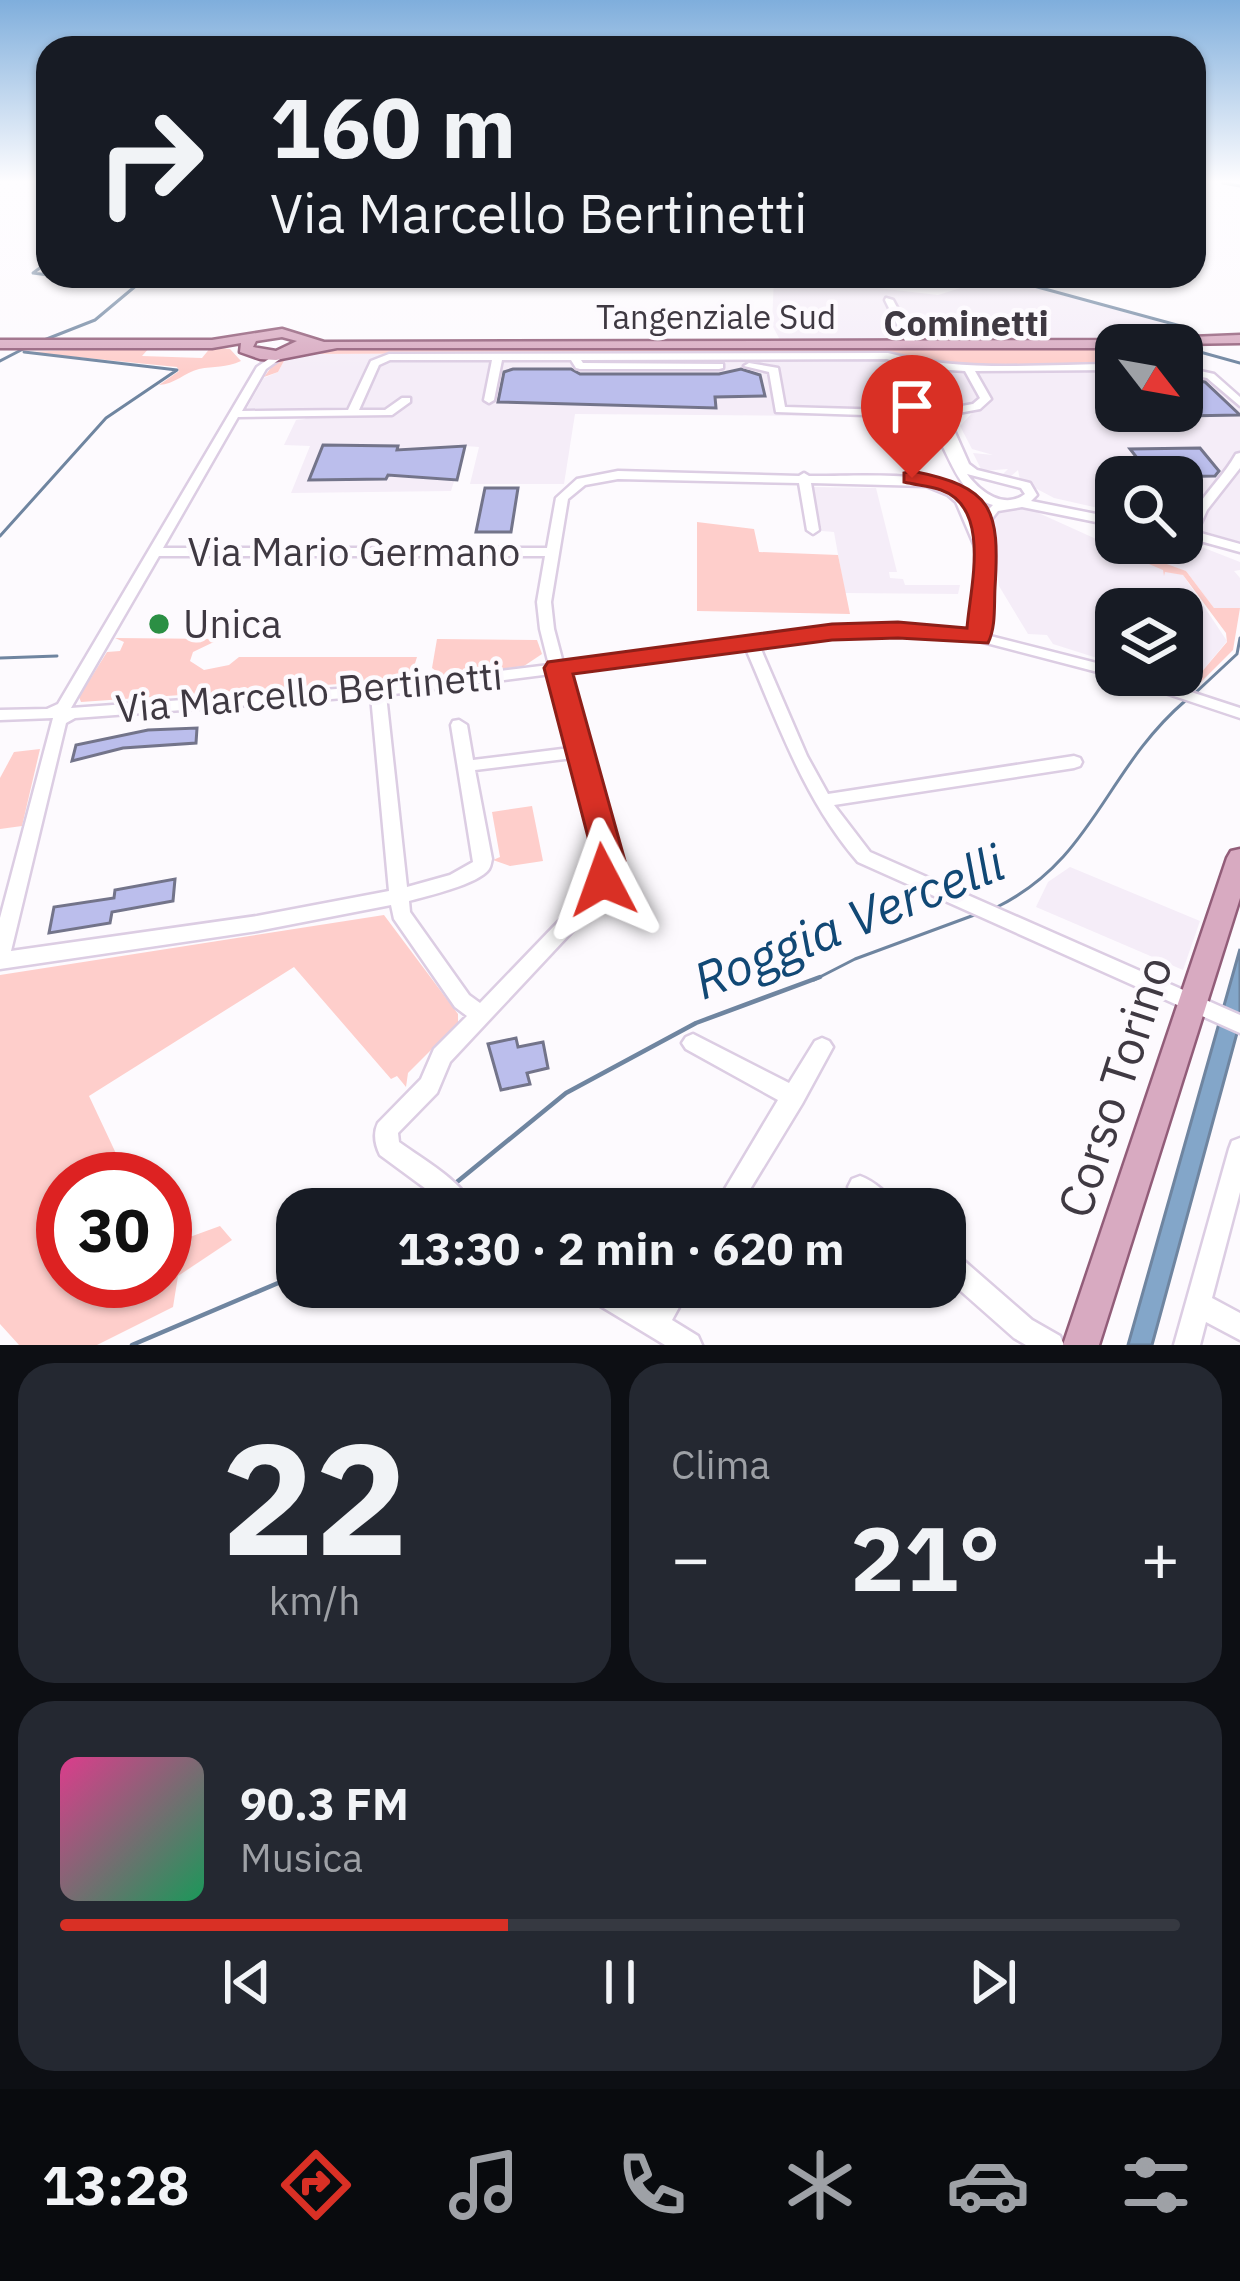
<!DOCTYPE html>
<html lang="it">
<head>
<meta charset="utf-8">
<style>
  :root { --surface:#171b24; --page:#242831; --text:#f1f3f6; --muted:#9ea1a6; --line:#363941; --accent:#d93025 }
  body { margin:0; font-family:"IBM Plex Sans",sans-serif; background:var(--page); color:var(--text); height:100vh; display:flex; flex-direction:column; font-size:45px; white-space:nowrap }
  * { box-sizing:border-box; margin:0 }
  p { font-size:39px; color:var(--muted) }
  .icon { flex:none; width:66px; height:66px; fill:none; stroke:currentColor; stroke-width:2; stroke-linecap:round; stroke-linejoin:round }
  .map { position:relative; height:1345px; overflow:hidden }
  .panel { display:flex; flex-direction:column; gap:18px; padding:18px; background:#0d0f14; flex:1 }
  .panel>* { flex:none }
  .top-card { position:absolute; left:36px; top:36px; width:1170px; height:252px; border-radius:36px; box-shadow:0 3px 9px #0004; background:#171b24; color:var(--text); overflow:hidden }
  .needle { width:78px; rotate:121deg }
  .controls { position:absolute; left:1095px; top:324px; display:grid; gap:24px }
  .controls a { display:grid; place-items:center; width:108px; height:108px; border-radius:24px; background:var(--surface); box-shadow:0 3px 9px #0004; font-size:60px }
  .speed { position:absolute; left:36px; top:1152px; display:flex; gap:24px; font-size:60px; font-weight:700; text-align:center }
  .speed>* { display:grid; place-content:center; width:156px; height:156px; border-radius:50%; background:var(--surface); box-shadow:0 3px 9px #0004; line-height:1 }
  .speed .limit { border:18px solid #d22; background:#fff; color:#111 }
  .pin { position:absolute; display:grid; place-items:center; width:102px; height:102px; color:#fff; margin:-123px -51px; border-radius:50% 50% 50% 0; rotate:-45deg; box-shadow:0 0 12px #0007 }
  .pin .icon { rotate:45deg }
  .me { position:absolute; width:132px; margin:-66px; rotate:356deg; stroke-linejoin:round; filter:drop-shadow(0 0 9px #0008) }
  .turn { display:flex; align-items:center; gap:42px; height:252px; padding:0 36px; font-size:54px }
  .turn .icon { width:156px; height:156px; stroke-width:2.5 }
  .turn b { display:block; font-size:84px; line-height:102px }
  .big { font-size:90px; font-weight:700; line-height:1.1 }
  .panel .widget { flex:1; display:flex; flex-direction:column; justify-content:center; gap:18px; min-width:0; padding:0 42px; border-radius:36px; background:var(--page) }
  .panel .dial { align-items:center; gap:0 }
  .dial b { font-size:156px; line-height:1 }
  .song { display:flex; align-items:center; gap:36px }
  .cover { width:144px; height:144px; border-radius:18px; background:linear-gradient(135deg,hsl(330 70% 55%),hsl(150 70% 35%)) }
  .played { height:12px; border-radius:6px; background:linear-gradient(90deg,var(--accent) 40%,var(--line) 40%) }
  .keys { display:flex; justify-content:space-around; direction:ltr }
  .heat { display:flex; justify-content:space-between; align-items:center; font-size:66px; direction:ltr }
  .panel .tiles { flex:1; display:grid; gap:18px; grid-template-columns:1fr 1fr }
  .widget:last-child { grid-column:span 2 }
  .trip { position:absolute; left:276px; top:1188px; width:690px; height:120px; border-radius:36px; background:var(--surface); box-shadow:0 3px 9px #0004; font-weight:700; line-height:120px; text-align:center }
  .menu { display:flex; height:192px; justify-content:space-around; align-items:center; background:#090b0e; color:var(--muted) }
  .menu .icon { width:84px; height:84px }
  .menu .selected { color:var(--accent) }
  .menu b { font-size:54px; color:var(--text) }
  .map>svg:first-child { display:block }
  .built { fill:#f5edf8 }
  .green { fill:#fececb }
  .water { fill:#83a6c9; stroke:#6f85a0; stroke-width:3 }
  .lines { fill:none; stroke-linecap:round; stroke-linejoin:round }
  .stream-far1 { stroke:#6f85a0; stroke-width:3 }
  .stream { stroke:#6f85a0; stroke-width:4.5 }
  .building { fill:#bbbeec; stroke:#73748a; stroke-width:3 }
  .minor-casing { stroke:#dccde3; stroke-width:5 }
  .major-casing { stroke:#925d79; stroke-width:5 }
  .minor { fill:#fff; fill-rule:evenodd }
  .major { fill:#d8aac1; fill-rule:evenodd }
  .route { fill:#d93025; stroke:#8d1f18; stroke-width:3 }
  .poi-dot { fill:#2b8f44; stroke:#fdfafe; stroke-width:4.5 }
  .labels { text-anchor:middle; stroke-width:9; stroke-linejoin:round; paint-order:stroke }
  .far-street-label { font-size:33px; fill:#3f3942; stroke:#fdfafe }
  .far-neighbourhood-label { font-size:36px; font-weight:bold; fill:#3f3942; stroke:#fdfafe }
  .street-label { font-size:39px; fill:#3f3942; stroke:#fdfafe }
  .poi-label { font-size:39px; fill:#3f3942; stroke:#fdfafe; text-anchor:start }
  .near-street-label { font-size:48px; fill:#3f3942; stroke:#fdfafe }
  .near-water-label { font-size:51px; font-style:italic; fill:#114875; stroke:#fdfafe }
</style>
</head>
<body>
<div class="map">
<svg width="1240" height="1345" viewBox="0 0 1240 1345">
  <rect width="100%" height="100%" fill="#fdfafe"/>
  <g class="built">
    <polygon points="774,276 938,295 996,277 1182,328 1155,340 780,340 772,325"/>
    <polygon points="828,352 892,358 911,366 1107,369 1116,372 1116,411 1182,411 1182,379 1211,379 1240,409 1240,542 1182,525 1182,477 1116,477 1116,512 1054,498 1020,480 1018,470 1010,477 1003,474 1008,469 982,471 973,453 993,455 972,449 960,426 974,411 926,417 575,414 564,484 470,484 479,447 465,446 451,491 291,493 310,446 284,445 296,420 305,419 310,409 247,408 264,378 278,372 285,359 302,354"/>
    <polygon points="813,487 876,488 897,572 889,572 890,578 903,579 905,585 960,585 958,594 845,593 834,532 822,531"/>
    <polygon points="1003,509 1032,510 1105,543 1102,545 1107,555 1115,550 1183,575 1227,641 1194,681 1180,687 1186,690 1154,681 1152,675 1182,675 1182,609 1116,609 1116,664 1053,644 1047,635 1028,634 999,586 990,520"/>
    <polygon points="1116,543 1194,544 1240,562 1240,570 1234,571 1240,578 1240,608 1214,608 1186,571 1144,559"/>
    <polygon points="1070,867 1200,921 1183,970 1036,907 1048,882"/>
  </g>
  <g class="green">
    <path d="M150 347 142 356 202 358 211 347 230 349 241 361C226 368 214 366 199 369 184 373 175 384 159 385L179 371 177 367 26 352Z"/>
    <polygon points="326,348 1116,348 1116,364 919,364 906,356 828,352 302,354 285,359 278,372 264,377 278,358"/>
    <polygon points="697,522 754,529 759,552 838,555 850,614 697,611"/>
    <polygon points="1106,542 1186,571 1214,608 1240,608 1233,650 1191,692 1180,684 1186,678 1194,681 1227,642 1226,633 1183,575 1165,572 1164,576 1163,570 1116,550 1102,554 1100,549"/>
    <polygon points="115,638 220,639 193,652 190,661 204,670 229,665 239,657 417,657 410,679 81,702 79,697 107,652 120,651 124,642"/>
    <polygon points="437,639 537,640 542,654 524,666 443,676 432,668"/>
    <polygon points="40,749 22,826 0,829 0,778 14,752"/>
    <polygon points="532,806 543,861 510,866 493,860 500,857 492,812"/>
    <polygon points="384,915 458,1014 458,1023 408,1073 406,1087 397,1076 391,1079 294,967 89,1096 128,1179 63,1179 63,1281 165,1281 165,1246 220,1226 232,1240 178,1276 173,1307 97,1345 19,1345 0,1324 0,975"/>
  </g>
  <polygon class="water" points="1240,949 1240,1022 1152,1345 1128,1345"/>
  <g class="lines">
    <g class="stream-far1">
      <polyline points="1223,183 1240,186"/>
      <polyline points="48,262 33,273 48,275"/>
      <polyline points="997,276 1188,328 1172,338"/>
      <polyline points="39,342 95,320 144,279 86,276"/>
      <polyline points="1182,347 1240,363"/>
      <polyline points="0,361 25,348"/>
      <polyline points="0,536 106,418 177,370 24,352"/>
      <polyline points="0,658 57,656"/>
      <polyline points="1193,695 1237,654 1240,638"/>
      <path d="M997 907C1094 859 1105 770 1185 701"/>
      <polyline points="814,980 855,959 977,914"/>
    </g>
    <g class="stream">
      <polyline points="452,1186 566,1093 696,1023 820,977"/>
      <polyline points="423,1209 440,1196"/>
      <polyline points="132,1345 297,1275"/>
    </g>
  </g>
  <g class="building">
    <polygon points="513,369 571,369 580,374 719,374 741,369 760,375 765,396 715,397 716,408 498,402 504,372"/>
    <polygon points="1182,379 1205,382 1240,415 1182,416"/>
    <polygon points="323,445 398,446 397,450 465,446 457,480 388,475 386,479 309,480"/>
    <polygon points="1200,448 1219,471 1215,476 1152,477 1130,449"/>
    <polygon points="485,488 518,488 511,532 476,532"/>
    <polygon points="197,728 196,743 123,748 72,761 76,745 148,730"/>
    <polygon points="175,879 173,901 112,912 110,923 49,933 54,907 114,898 115,890"/>
    <polygon points="516,1038 518,1047 543,1042 548,1068 527,1073 530,1084 501,1090 488,1044"/>
  </g>
  <g class="lines">
    <g class="minor-casing">
      <g id="minor">
        <polygon points="886,298 893,300 916,343 914,345 906,343 885,300"/>
        <path d="M279 352 287 354 266 369 242 411 348 410 371 361 389 354 888 353C961 373 1041 364 1116 364V370L975 371 991 399 980 409 953 414 949 419 969 464 977 470 1030 483 1037 495 1031 501 1116 518V526L1022 507 998 511 987 525H980L985 541 992 545 986 635 1116 668V675H1139L1240 708V718L1117 677 979 641 862 634 760 647 807 756 828 794 1074 756 1080 758 1082 762 1080 766 1074 768 834 805 870 852 1240 1015V1033L858 862C804 800 778 723 746 649L566 672 617 861 596 906 450 1062 437 1093 398 1133 399 1142C425 1161 460 1179 475 1209H447L433 1194 380 1155C375 1145 373 1133 378 1123L421 1079 434 1049 467 1016 455 1007 394 919 391 905 257 931 0 969V918L53 718 0 720V710L47 709 58 704 257 367ZM887 359 918 368 965 371 980 398 973 404 945 409 939 421 927 411 785 407 778 368 749 363 744 366 769 372 776 412 924 417C951 446 951 492 993 505L978 520C973 508 967 496 955 489 928 470 844 477 809 476L804 473 799 476 618 471 577 479 556 498 547 548H163L238 417 392 415 410 402V398H402L385 410H359L379 365 390 360H492L484 400 489 403 494 400 502 360H571L576 368 580 369H719L723 368V364L583 363 581 360ZM967 474 1021 488 1025 494C1004 510 980 492 967 474ZM618 479 799 483 807 530 813 534 819 530 811 483 926 486 948 495 956 502 979 556 972 632 862 626 563 663 554 629 551 602 568 499 585 485ZM159 556H545L537 602 540 629 549 665 378 686 71 708ZM551 674 570 748 473 760 467 725 459 720 453 721 451 725 473 862 450 875 407 887 386 695ZM371 696 389 891 257 916 11 951 66 723 75 718ZM573 758 599 861 582 897 480 1003 469 995 410 912 409 901C427 896 479 884 489 869 491 866 491 862 492 859L475 770Z"/>
        <polygon points="1182,367 1214,374 1240,397 1240,406 1207,378 1182,373"/>
        <path d="M1240 453V468L1207 510 1197 532 1240 544V552L1182 536V530L1186 529C1196 500 1221 481 1236 454Z"/>
        <polygon points="693,1034 789,1083 815,1041 822,1038 829,1041 833,1047 802,1104 738,1209 713,1209 778,1100 686,1049 682,1043 686,1037"/>
        <polygon points="1240,1138 1240,1192 1212,1298 1240,1313 1240,1340 1206,1322 1200,1345 1174,1345 1229,1149 1232,1141"/>
        <path d="M860 1176C874 1181 891 1195 897 1209H867L852 1195 848 1187 852 1179Z"/>
        <polygon points="945,1249 954,1252 1032,1320 1060,1336 1064,1345 1026,1345 1014,1338 945,1277"/>
        <polygon points="581,1287 617,1287 651,1307 664,1287 690,1287 672,1320 698,1336 702,1345 665,1345 584,1296"/>
      </g>
    </g>
    <g class="major-casing">
      <g id="major">
        <path d="M282 329 324 342 1117 340 1240 335V343L1116 345V348H337L276 360 260 359 240 352 241 343 212 348H0V340H212ZM282 337 297 341 276 351 253 347 256 341Z"/>
        <polygon points="1240,849 1240,898 1099,1345 1063,1345 1227,858 1231,851"/>
      </g>
    </g>
    <use href="#minor" class="minor"/>
    <use href="#major" class="major"/>
  </g>
  <linearGradient id="sky" x2="0" y2="1"><stop stop-color="#7faedc"/><stop offset="0.49" stop-color="#fefdff"/><stop offset="1" stop-color="#fefdff" stop-opacity="0"/></linearGradient>
  <rect width="1240" height="371" fill="url(#sky)"/>
  <path class="route" d="M912 471C993 487 1000 508 995 588 994 606 996 627 988 643L898 638 832 640 573 674 625 861 615 889 603 893 591 889 586 880 592 861 588 837 544 668 548 662 832 624 898 622 967 628C970 588 992 508 941 490 930 486 916 485 904 482V473Z"/>
  <circle class="poi-dot" cx="159" cy="624" r="12"/>
  <g class="labels">
    <g class="far-street-label">
      <text x="716" y="329">Tangenziale Sud</text>
    </g>
    <g class="far-neighbourhood-label">
      <text x="966" y="336">Cominetti</text>
    </g>
    <g class="street-label">
      <text x="354" y="566">Via Mario Germano</text>
      <text transform="translate(309 692) rotate(-5)" y="14">Via Marcello Bertinetti</text>
    </g>
    <g class="poi-label">
      <text x="183" y="638">Unica</text>
    </g>
    <g class="near-street-label">
      <text transform="translate(1115 1087) rotate(-72)" y="17">Corso Torino</text>
    </g>
    <g class="near-water-label">
      <text transform="translate(849 922) rotate(-22)" y="18">Roggia Vercelli</text>
    </g>
  </g>
</svg>
<div class="controls">
<a><svg class="needle" viewBox="-14 -14 28 28"><path d="M0-13l5 13h-10z" fill="#e53935"/><path d="M0 13l5-13h-10z" fill="#9ea1a6"/></svg></a>
<a><svg class="icon" aria-label="search" viewBox="0 0 24 24"><circle cx="10" cy="10" r="6"/><path d="M15 15l6 6"/></svg></a>
<a><svg class="icon" aria-label="layers" viewBox="0 0 24 24"><path d="M12 4l9 5-9 5-9-5zM3 14l9 5 9-5"/></svg></a>
</div>
<div class="speed"><div class="limit">30</div></div>
<div class="pin" style="left:912px;top:478px;background:#d93025"><svg class="icon" aria-label="arrive" viewBox="0 0 24 24"><path d="M6 21V4h12l-3 4 3 4H6"/></svg></div>
<svg class="me" style="left:603px;top:880px" viewBox="-20 -20 40 40"><path d="M0-17L14 15 0 8-14 15z" fill="#d93025" stroke="#fff" stroke-width="4"/></svg>
<div class="trip">13:30 · 2 min · 620 m</div>
<div class="top-card">
<div class="turn"><svg class="icon" aria-label="right" viewBox="0 0 24 24"><path d="M7 20v-9h11M14 6l5 5-5 5"/></svg><div><b>160 m</b>Via Marcello Bertinetti</div></div>
</div>
</div>
<section class="panel">
<div class="tiles">
<div class="widget dial"><b>22</b><p>km/h</p></div>
<div class="widget"><p>Clima</p>
<div class="heat"><a>−</a><b class="big">21°</b><a>+</a></div>
</div>
<div class="widget">
<div class="song"><i class="cover"></i><div><b>90.3 FM</b><p>Musica</p></div></div>
<div class="played"></div>
<div class="keys"><svg class="icon" aria-label="previous" viewBox="0 0 24 24"><path d="M18 5L8 12l10 7zM5 5v14"/></svg><svg class="icon" aria-label="pause" viewBox="0 0 24 24"><path d="M8 5v14M16 5v14"/></svg><svg class="icon" aria-label="next" viewBox="0 0 24 24"><path d="M6 5l10 7-10 7zM19 5v14"/></svg></div>
</div>
</div>
</section>
<nav class="menu">
<b>13:28</b>
<svg class="icon selected" aria-label="directions" viewBox="0 0 24 24"><path d="M12 3l9 9-9 9-9-9zM9 14v-3h6M13 9l2 2-2 2"/></svg>
<svg class="icon" aria-label="music" viewBox="0 0 24 24"><path d="M9 18V5l10-2v13"/><circle cx="6" cy="18" r="3"/><circle cx="16" cy="16" r="3"/></svg>
<svg class="icon" aria-label="phone" viewBox="0 0 24 24"><path d="M5 4h4l2 5-3 2q2 4 5 5l2-3 5 2v4C11 20 4 13 5 4z"/></svg>
<svg class="icon" aria-label="climate" viewBox="0 0 24 24"><path d="M12 3v18M4 7l16 10M4 17L20 7"/></svg>
<svg class="icon" aria-label="car" viewBox="0 0 24 24"><path d="M5 17H2v-5l4-1 3-4h7l3 4 3 1v5h-3M9 17h6M6 11h13"/><circle cx="7" cy="17" r="2"/><circle cx="17" cy="17" r="2"/></svg>
<svg class="icon" aria-label="filters" viewBox="0 0 24 24"><path d="M4 7h16M4 17h16"/><circle cx="9" cy="7" r="2"/><circle cx="15" cy="17" r="2"/></svg>
</nav>
</body>
</html>
